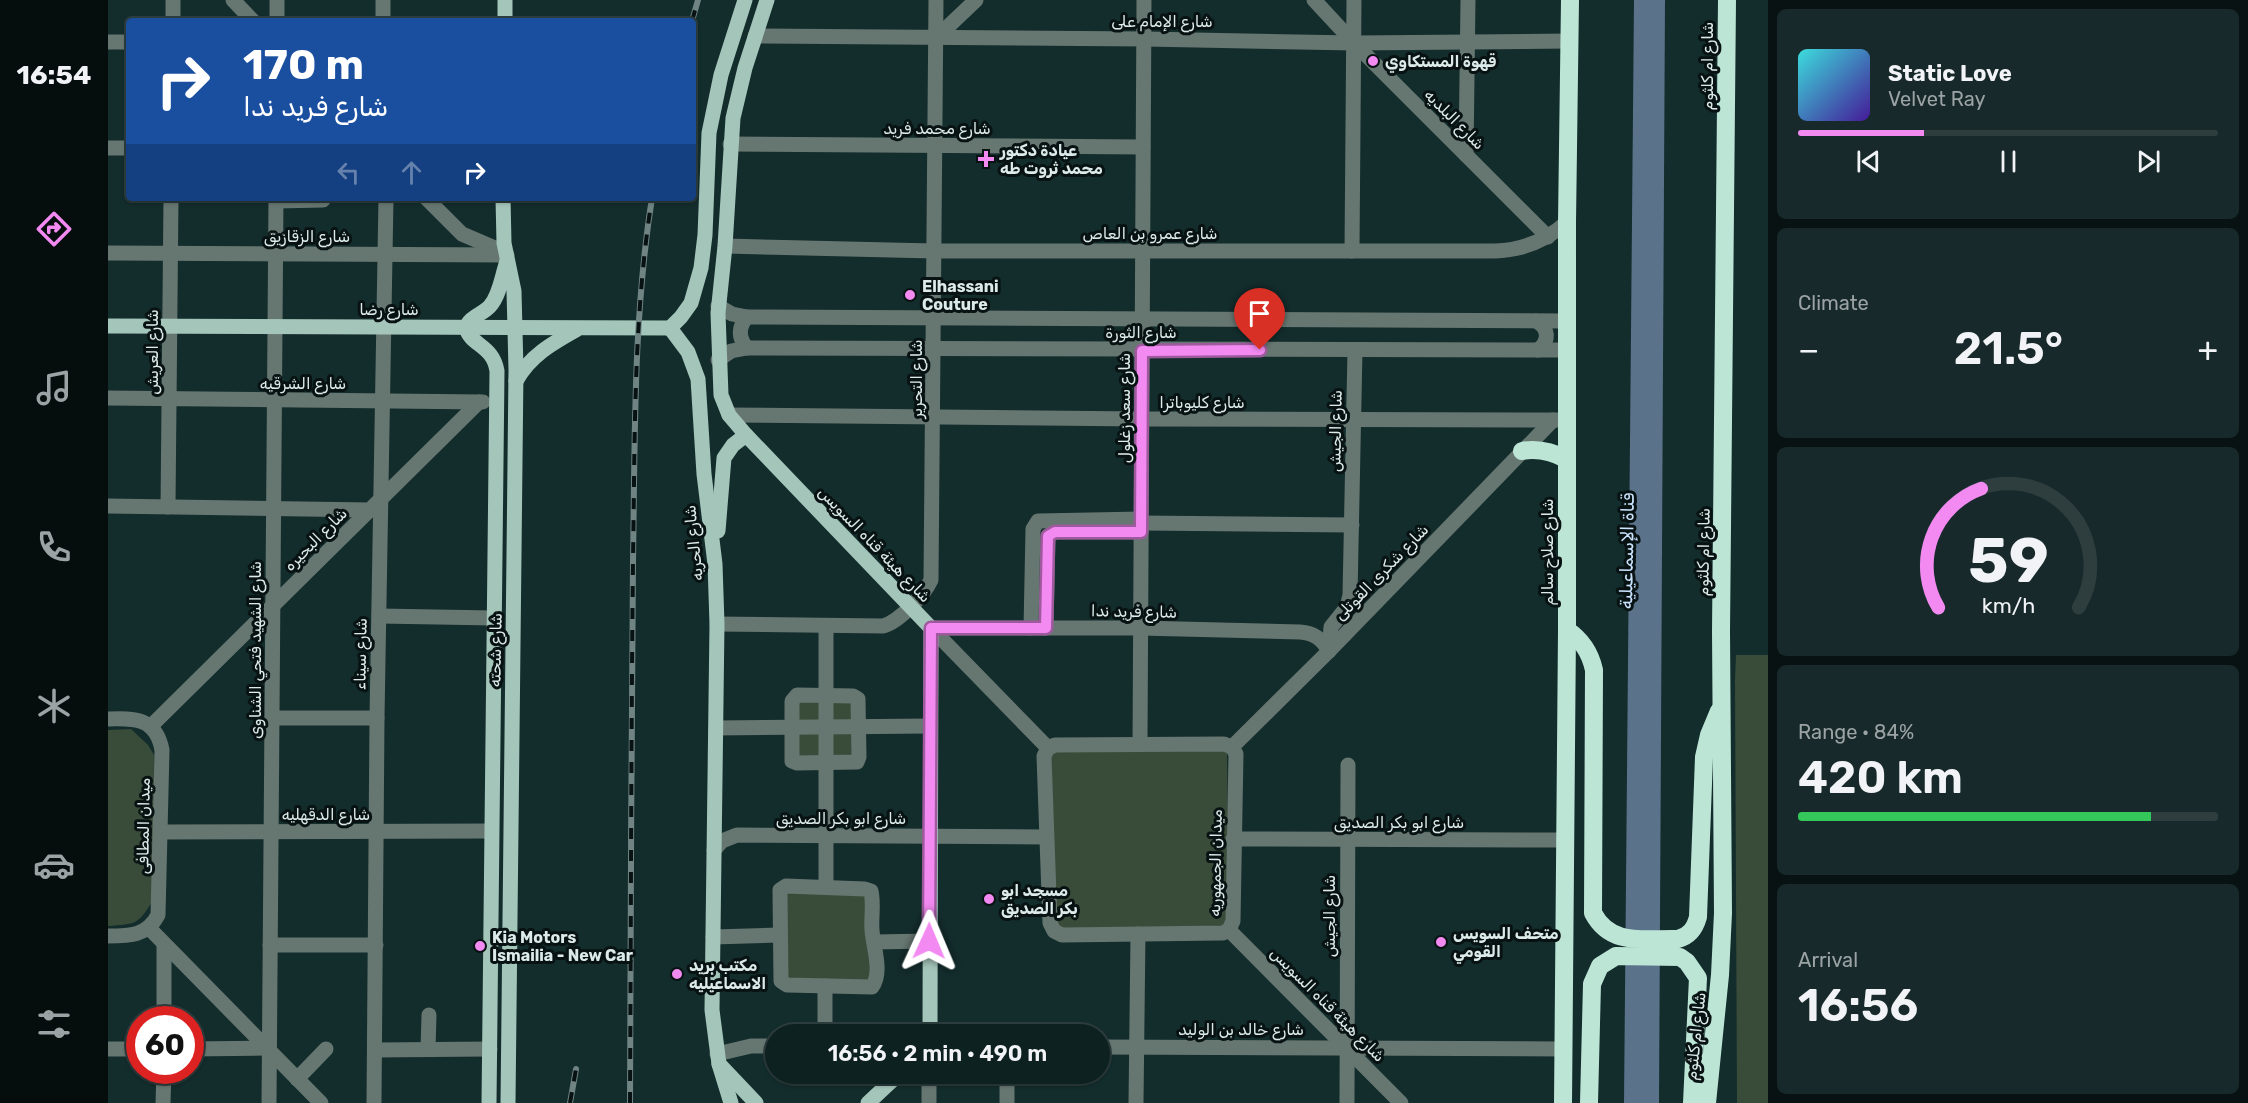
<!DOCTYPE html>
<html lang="en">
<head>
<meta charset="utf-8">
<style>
  :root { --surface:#0e2121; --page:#17292a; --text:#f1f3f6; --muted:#9ba3a5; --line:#2e3e3f; --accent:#f38af2 }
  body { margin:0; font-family:Rubik,Cairo,sans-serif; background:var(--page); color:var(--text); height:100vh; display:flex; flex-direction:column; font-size:22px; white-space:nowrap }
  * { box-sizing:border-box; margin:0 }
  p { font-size:20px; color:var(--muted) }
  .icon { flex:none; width:33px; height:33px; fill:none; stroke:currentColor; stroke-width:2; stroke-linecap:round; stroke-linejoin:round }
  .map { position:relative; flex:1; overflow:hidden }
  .drawer { display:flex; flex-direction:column; gap:9px; padding:9px; background:#081212; width:480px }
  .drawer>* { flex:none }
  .hud { position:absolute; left:18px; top:18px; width:570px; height:183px; border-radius:6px; box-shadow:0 2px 4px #0004,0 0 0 2px var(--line); background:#1a4fa0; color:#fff; overflow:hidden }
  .speed { position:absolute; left:18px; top:1006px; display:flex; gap:12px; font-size:30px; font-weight:700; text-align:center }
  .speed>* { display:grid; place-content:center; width:78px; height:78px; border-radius:50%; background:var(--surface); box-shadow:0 2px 4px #0004,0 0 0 2px var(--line); line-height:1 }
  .speed .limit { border:9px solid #d22; background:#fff; color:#111 }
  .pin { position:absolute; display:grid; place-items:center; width:51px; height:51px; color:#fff; margin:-62px -26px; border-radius:50% 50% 50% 0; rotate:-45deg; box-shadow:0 0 6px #0007 }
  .pin .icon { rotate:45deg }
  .me { position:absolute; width:66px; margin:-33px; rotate:1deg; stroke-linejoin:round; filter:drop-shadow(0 0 4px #0008) }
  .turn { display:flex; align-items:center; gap:21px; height:126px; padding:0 18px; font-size:27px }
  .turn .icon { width:78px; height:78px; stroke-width:2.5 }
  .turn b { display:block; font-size:42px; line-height:51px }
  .lanes { display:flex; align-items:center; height:57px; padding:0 18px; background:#0003; justify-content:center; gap:30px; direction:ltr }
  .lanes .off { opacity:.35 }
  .big { font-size:45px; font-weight:600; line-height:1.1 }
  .drawer .widget { flex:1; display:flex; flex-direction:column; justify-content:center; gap:9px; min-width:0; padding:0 21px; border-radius:9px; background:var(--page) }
  .drawer .dial { align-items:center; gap:0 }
  .dial svg { height:156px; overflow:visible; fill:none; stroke:var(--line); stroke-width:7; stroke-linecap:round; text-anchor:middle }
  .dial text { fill:var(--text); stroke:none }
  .song { display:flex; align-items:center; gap:18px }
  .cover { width:72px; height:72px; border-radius:9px; background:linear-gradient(135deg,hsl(180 70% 55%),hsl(260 70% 35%)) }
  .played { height:6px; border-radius:3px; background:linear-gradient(90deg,var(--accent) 30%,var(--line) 30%) }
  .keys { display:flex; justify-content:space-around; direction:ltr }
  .heat { display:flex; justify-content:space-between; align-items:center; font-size:33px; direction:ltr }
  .charge { height:9px; border-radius:4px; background:linear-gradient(90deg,#34c759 84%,var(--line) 0) }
  .trip { position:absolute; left:657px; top:1024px; width:345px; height:60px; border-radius:30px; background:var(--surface); box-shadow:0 2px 4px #0004,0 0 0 2px var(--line); font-weight:600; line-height:60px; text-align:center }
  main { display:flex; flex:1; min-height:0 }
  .menu { display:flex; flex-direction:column; width:108px; justify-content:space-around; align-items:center; background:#060d0d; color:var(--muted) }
  .menu .icon { width:42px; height:42px }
  .menu .on { color:var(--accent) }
  .menu b { font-size:27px; color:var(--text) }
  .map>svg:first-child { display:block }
  .green { fill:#394c39 }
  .water { fill:#5a728a }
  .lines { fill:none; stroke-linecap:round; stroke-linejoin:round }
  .minor { stroke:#667670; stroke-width:15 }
  .major { stroke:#a4c5b9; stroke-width:15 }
  .highway { stroke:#bde5d6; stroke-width:18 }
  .rail-casing { stroke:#708484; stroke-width:6 }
  .rail { stroke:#081212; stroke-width:4; stroke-dasharray:11; stroke-linecap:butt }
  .route-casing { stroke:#9e5a9d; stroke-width:15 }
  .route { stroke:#f38af2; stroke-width:10 }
  .poi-dot { fill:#f38af2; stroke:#081212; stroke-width:2 }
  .labels { text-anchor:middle; stroke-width:6; stroke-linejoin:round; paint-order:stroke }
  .street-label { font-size:16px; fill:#dceaea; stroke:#081212 }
  .poi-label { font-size:16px; font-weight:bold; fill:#dceaea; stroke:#081212; text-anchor:start }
  .water-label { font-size:18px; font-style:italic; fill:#c9e3fd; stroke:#081212 }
</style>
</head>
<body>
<main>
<nav class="menu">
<b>16:54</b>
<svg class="icon on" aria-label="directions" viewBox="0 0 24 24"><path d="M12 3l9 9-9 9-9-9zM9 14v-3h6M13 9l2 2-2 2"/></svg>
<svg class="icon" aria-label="music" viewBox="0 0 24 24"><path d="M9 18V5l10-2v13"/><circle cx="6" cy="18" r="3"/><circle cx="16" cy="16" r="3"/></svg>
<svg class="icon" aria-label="phone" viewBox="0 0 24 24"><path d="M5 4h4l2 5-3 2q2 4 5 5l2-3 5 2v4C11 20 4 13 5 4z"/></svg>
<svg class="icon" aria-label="climate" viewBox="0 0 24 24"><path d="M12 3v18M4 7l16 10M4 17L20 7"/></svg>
<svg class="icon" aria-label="car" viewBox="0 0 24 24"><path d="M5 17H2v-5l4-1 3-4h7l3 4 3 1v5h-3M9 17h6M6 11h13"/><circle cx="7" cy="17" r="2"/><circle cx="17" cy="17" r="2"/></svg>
<svg class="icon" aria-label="filters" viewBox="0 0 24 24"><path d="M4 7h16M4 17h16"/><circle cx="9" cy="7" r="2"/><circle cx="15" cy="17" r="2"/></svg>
</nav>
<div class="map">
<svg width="1660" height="1103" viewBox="0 0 1660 1103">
  <rect width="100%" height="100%" fill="#132c2c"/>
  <g class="green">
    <polygon points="1628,655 1660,655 1660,1103 1629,1103 1627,679"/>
    <polygon points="745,696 751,757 689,763 684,701"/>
    <path d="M23 729 40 745 46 755 45 900C30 925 28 924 0 926V730Z"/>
    <polygon points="1119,748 1121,927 944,929 943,752"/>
    <polygon points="757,889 766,985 672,977 672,893"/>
  </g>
  <polygon class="water" points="1526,0 1557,0 1551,1103 1516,1103"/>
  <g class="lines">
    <g class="minor">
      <polyline points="125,0 145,21"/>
      <polyline points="1206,0 1246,43 1440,237"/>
      <polyline points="65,21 65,0"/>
      <polyline points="169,21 169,0"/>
      <polyline points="275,21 275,0"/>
      <polyline points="647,36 1037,39 1246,43 1462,41"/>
      <polyline points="828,38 868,0"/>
      <polyline points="0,42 21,42"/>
      <polyline points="622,144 1035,147"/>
      <polyline points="0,148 21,148"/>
      <polyline points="1358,155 1360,0"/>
      <polyline points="318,198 354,234 396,252"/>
      <polyline points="168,201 215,200"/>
      <path d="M617 246 826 251H1387C1415 250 1438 241 1459 222"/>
      <polyline points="1244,251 1246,0"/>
      <polyline points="0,253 399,255"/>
      <polyline points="610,306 624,314 639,317 1459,321"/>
      <path d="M639 317C630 327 630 338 639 348"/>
      <path d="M1428 321C1441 328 1442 341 1430 350"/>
      <polyline points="610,360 623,351 639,348 1459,350"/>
      <polyline points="0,398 375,402"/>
      <polyline points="621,415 1034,419 1459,420"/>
      <polyline points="0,506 262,510"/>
      <polyline points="60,507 63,198"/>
      <polyline points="1033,523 1244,525"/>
      <polyline points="271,616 386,618"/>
      <path d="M609 624 775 626C791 622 816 595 823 580L828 0"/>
      <path d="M823 628H1032L1192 632C1206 633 1214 639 1221 651"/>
      <polyline points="823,628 940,748"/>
      <polyline points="923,628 925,529 930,521 1033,519"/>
      <polyline points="938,628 940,536 947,532 1033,532"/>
      <polyline points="1221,651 1223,627 1239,607 1242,595 1247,350"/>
      <polygon points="689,695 745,696 750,699 751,757 749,762 689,763 684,761 684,701"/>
      <polyline points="164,718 269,718"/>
      <path d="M0 719C27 718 48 718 54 750L50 915C39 936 22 936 0 936"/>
      <polyline points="43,726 371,402"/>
      <polyline points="608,728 822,726"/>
      <polyline points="1032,744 1036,0"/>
      <polygon points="1116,744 1124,747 1128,754 1125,921 1121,930 1115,933 954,935 946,931 942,923 936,756 940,748 947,745"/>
      <polyline points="1124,747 1221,651 1445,420"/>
      <polyline points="53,832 383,831"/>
      <polyline points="1125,839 1457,840"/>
      <polyline points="606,850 614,841 629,835 937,837"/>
      <path d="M678 886 757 889 763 891C766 903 763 917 764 930 765 947 775 972 764 987L679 985 673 981 672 893V890Z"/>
      <polyline points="718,887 718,626"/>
      <polyline points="41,928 213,1103"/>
      <polyline points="1121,930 1293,1103"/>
      <polyline points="605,937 671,935"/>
      <polyline points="766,942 821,941"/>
      <polyline points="162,945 268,945"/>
      <polyline points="717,986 717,1035"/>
      <polyline points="56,1020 56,944"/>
      <polyline points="992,1047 1454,1049"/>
      <polyline points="0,1049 32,1049"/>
      <polyline points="82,1049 158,1048"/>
      <polyline points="320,1049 321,1015"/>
      <polyline points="267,1050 382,1049"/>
      <polyline points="609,1054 643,1046 668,1046"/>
      <polyline points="899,1074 899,1103"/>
      <polyline points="189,1079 218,1049"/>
      <polyline points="55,1103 56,1071"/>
      <polyline points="161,1103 168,198"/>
      <polyline points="266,1103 269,718 278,198"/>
      <polyline points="821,1103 821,1074"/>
      <polyline points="1028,1103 1030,934"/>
      <polyline points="1239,1103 1240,765"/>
    </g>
    <g class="major">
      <polyline points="397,0 397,21"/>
      <polyline points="659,0 637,68 625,118 617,246 610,313 613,395 621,415 638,435 823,628 822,1035"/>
      <polyline points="395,198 396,243 406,291 408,370 400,1103"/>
      <polyline points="0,326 562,328"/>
      <polyline points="562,328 580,352 590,379 596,474 607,564 609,624 604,1010 611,1064 623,1103"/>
      <polyline points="562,328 573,317 583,303 593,268 597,235 601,133 613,75 637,0"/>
      <path d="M408 381C422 356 443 344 468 330"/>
      <polyline points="610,531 616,458 625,445 638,435"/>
      <polyline points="611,1064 648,1103"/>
      <path d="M381 1103 389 371C385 345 363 346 358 328 362 316 374 315 382 306 392 295 394 275 399 261"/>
      <polyline points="760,1103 791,1074"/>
    </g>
    <g class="highway">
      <path d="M1414 451C1430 448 1443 451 1458 459"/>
      <path d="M1459 630C1474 640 1482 652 1486 670L1485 913C1503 947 1536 938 1570 939 1582 936 1587 928 1590 917L1596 757 1601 735 1611 711"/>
      <polyline points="1455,1103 1459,630 1459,222 1462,0"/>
      <polyline points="1481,1103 1484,984 1492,966 1508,956 1572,957 1579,962 1590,978 1584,1103"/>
      <polyline points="1599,1103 1612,975 1615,913 1613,631 1619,0"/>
    </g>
    <g class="rail-casing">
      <g id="rail">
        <polyline points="584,21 590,0"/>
        <polyline points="462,1103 468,1069"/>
        <path d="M522 1103C523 922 523 742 525 561 527 441 525 317 544 198"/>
      </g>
    </g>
    <use href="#rail" class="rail"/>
  </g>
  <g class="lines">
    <g class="route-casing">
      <polyline id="route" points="821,941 823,628 938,628 940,536 947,532 1033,532 1034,351 1152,350"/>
    </g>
    <use href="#route" class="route"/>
  </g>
  <g class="poi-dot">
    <circle cx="1265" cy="61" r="6"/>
    <path d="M875 150h6v6h6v6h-6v6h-6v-6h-6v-6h6z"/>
    <circle cx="802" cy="295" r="6"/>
    <circle cx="881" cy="899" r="6"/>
    <circle cx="1333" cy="942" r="6"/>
    <circle cx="372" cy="946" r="6"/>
    <circle cx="569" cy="974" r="6"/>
  </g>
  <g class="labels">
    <g class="street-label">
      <text x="1054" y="27">شارع الإمام على</text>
      <text transform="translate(1599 66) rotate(-90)" y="6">شارع ام كلثوم</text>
      <text transform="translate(1347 119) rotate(45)" y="6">شارع البلديه</text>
      <text x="829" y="134">شارع محمد فريد</text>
      <text x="1042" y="239">شارع عمرو بن العاص</text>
      <text x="199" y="242">شارع الزقازيق</text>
      <text x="281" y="315">شارع رضا</text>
      <text x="1033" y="338">شارع الثورة</text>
      <text transform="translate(44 352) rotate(-90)" y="6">شارع العريش</text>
      <text transform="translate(808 379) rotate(-90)" y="6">شارع التحرير</text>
      <text x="195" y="389">شارع الشرقيه</text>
      <text x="1094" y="408">شارع كليوباترا</text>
      <text transform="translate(1016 408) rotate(-90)" y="6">شارع سعد زغلول</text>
      <text transform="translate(1227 431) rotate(-89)" y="6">شارع الجيش</text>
      <text transform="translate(207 539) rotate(-45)" y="6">شارع البحيره</text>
      <text transform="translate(585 543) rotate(-96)" y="6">شارع الحريه</text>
      <text transform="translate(767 544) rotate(46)" y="6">شارع هيئة قناه السويس</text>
      <text transform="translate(1439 552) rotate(-90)" y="6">شارع صلاح سالم</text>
      <text transform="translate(1595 552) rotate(-89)" y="6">شارع ام كلثوم</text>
      <text transform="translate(1273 572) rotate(-46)" y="6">شارع شكرى القوتلى</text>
      <text transform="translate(1026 611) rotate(1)" y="6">شارع فريد ندا</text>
      <text transform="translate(147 650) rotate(-90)" y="6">شارع الشهيد فتحي الشناوى</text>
      <text transform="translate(387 650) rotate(-89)" y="6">شارع شحته</text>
      <text transform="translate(252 654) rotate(-89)" y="6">شارع سيناء</text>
      <text x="218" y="820">شارع الدقهليه</text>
      <text x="733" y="824">شارع ابو بكر الصديق</text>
      <text x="1291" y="828">شارع ابو بكر الصديق</text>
      <text transform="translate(35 826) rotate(-89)" y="6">ميدان المطافى</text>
      <text transform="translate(1107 863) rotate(-89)" y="6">ميدان الجمهوريه</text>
      <text transform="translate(1221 916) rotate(-90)" y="6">شارع الجيش</text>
      <text transform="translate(1220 1004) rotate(45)" y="6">شارع هيئة قناه السويس</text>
      <text x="1133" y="1035">شارع خالد بن الوليد</text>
      <text transform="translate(1587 1036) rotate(-84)" y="6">شارع ام كلثوم</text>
    </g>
    <g class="poi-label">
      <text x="1277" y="67">قهوة المستكاوي</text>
      <text x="892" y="156">عيادة دكتور<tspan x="892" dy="18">محمد ثروت طه</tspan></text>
      <text x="814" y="292">Elhassani<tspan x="814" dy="18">Couture</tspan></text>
      <text x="893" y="896">مسجد ابو<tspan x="893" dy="18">بكر الصديق</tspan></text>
      <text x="1345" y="939">متحف السويس<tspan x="1345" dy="18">القومي</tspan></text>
      <text x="384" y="943">Kia Motors<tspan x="384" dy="18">Ismailia - New Car</tspan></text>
      <text x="581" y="971">مكتب بريد<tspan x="581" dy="18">الاسماعيليه</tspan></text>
    </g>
    <g class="water-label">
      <text transform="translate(1519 551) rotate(-89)" y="6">قناة الإسماعيلية</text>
    </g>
  </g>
</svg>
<div class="speed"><div class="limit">60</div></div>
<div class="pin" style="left:1152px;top:350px;background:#d93025"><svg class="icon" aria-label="arrive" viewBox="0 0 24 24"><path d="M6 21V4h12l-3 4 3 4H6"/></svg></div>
<svg class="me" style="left:821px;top:941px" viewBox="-20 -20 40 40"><path d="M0-17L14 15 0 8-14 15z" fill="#f38af2" stroke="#fff" stroke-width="4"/></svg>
<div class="trip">16:56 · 2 min · 490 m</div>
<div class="hud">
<div class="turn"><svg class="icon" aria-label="right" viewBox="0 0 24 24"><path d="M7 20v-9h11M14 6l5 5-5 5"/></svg><div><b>170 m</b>شارع فريد ندا</div></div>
<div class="lanes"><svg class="icon off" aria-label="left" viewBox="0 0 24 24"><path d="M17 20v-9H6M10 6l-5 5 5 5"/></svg><svg class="icon off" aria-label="ahead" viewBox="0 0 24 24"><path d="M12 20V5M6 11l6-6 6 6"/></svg><svg class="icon" aria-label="right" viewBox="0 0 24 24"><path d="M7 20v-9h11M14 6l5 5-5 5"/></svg></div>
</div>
</div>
<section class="drawer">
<div class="widget">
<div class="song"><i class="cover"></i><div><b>Static Love</b><p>Velvet Ray</p></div></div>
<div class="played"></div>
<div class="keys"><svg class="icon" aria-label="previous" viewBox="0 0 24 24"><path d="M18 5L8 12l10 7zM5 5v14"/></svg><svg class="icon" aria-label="pause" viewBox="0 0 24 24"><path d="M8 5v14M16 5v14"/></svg><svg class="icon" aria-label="next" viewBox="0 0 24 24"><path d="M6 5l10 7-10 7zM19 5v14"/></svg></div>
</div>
<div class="widget"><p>Climate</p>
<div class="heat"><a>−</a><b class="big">21.5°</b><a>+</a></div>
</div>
<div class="widget dial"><svg viewBox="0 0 100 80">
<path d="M14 69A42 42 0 1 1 86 69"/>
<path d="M14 69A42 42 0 0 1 36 8" stroke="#f38af2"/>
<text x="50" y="56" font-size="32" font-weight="700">59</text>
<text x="50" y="72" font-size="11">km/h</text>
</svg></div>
<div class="widget"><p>Range · 84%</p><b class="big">420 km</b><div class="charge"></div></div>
<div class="widget"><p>Arrival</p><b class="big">16:56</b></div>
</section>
</main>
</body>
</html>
